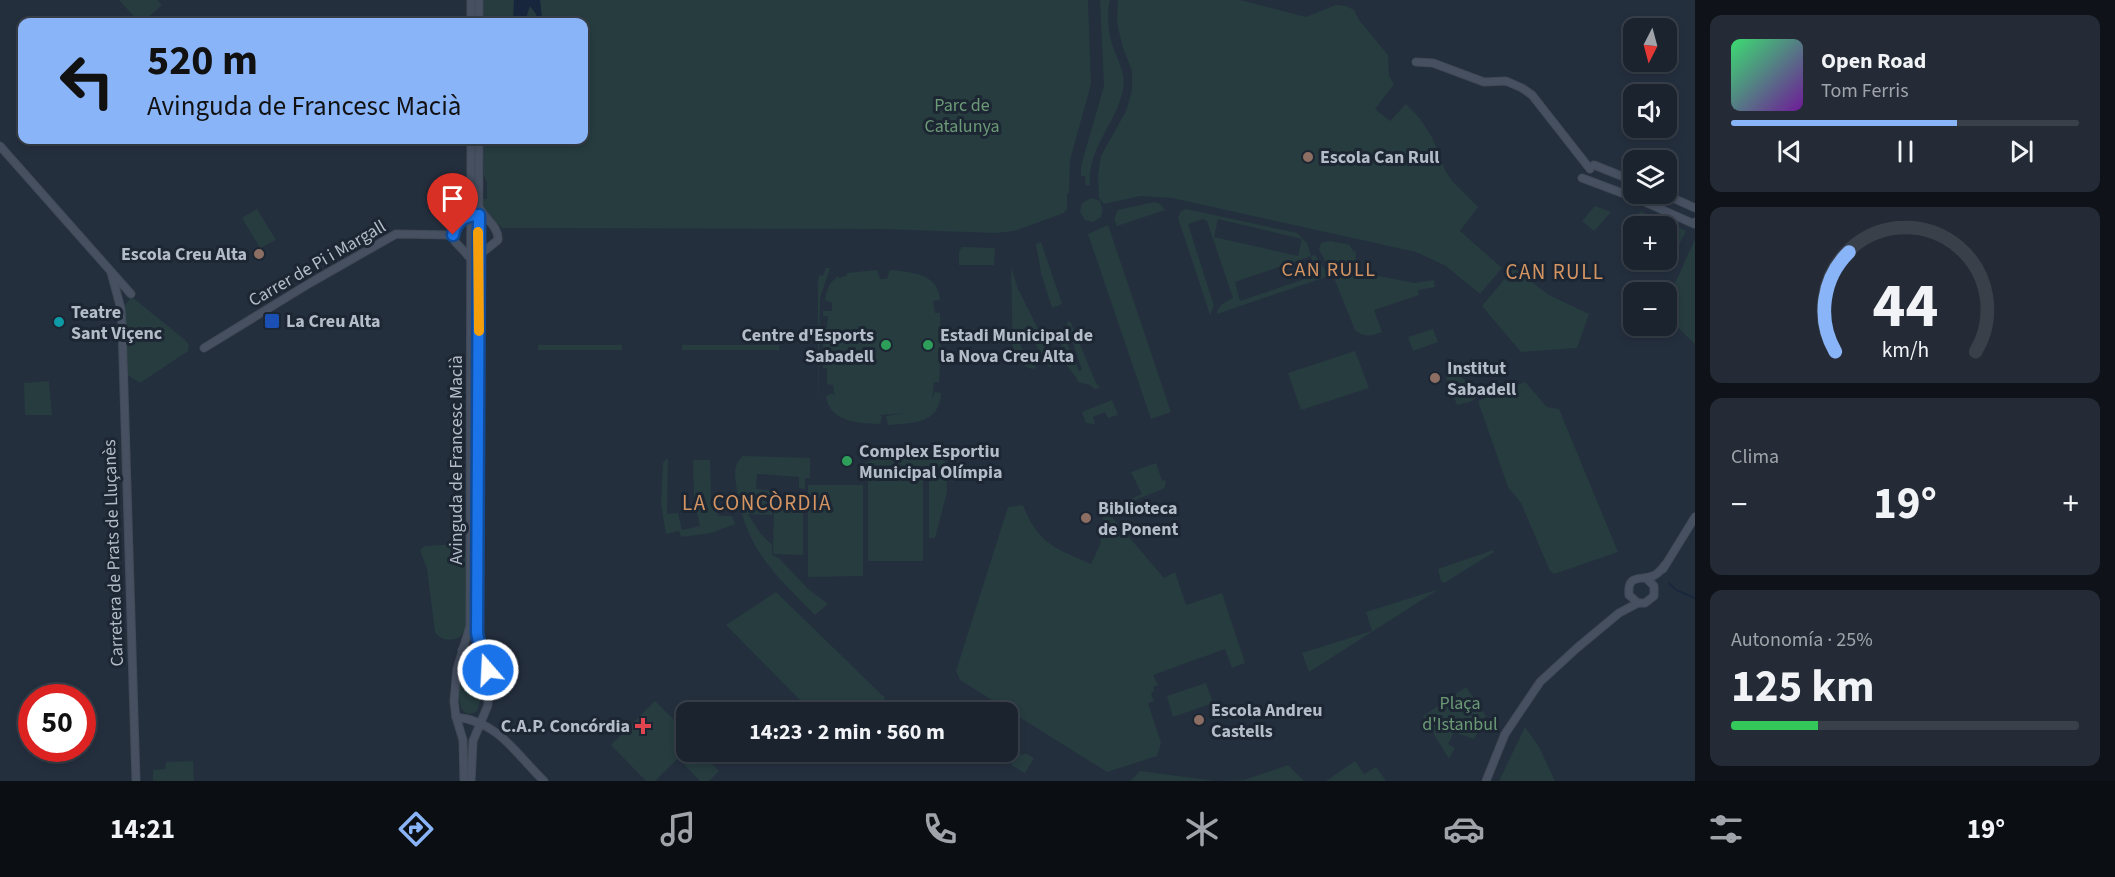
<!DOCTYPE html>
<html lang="es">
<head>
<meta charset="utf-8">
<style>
  :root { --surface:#1b232e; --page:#242b36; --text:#f1f3f6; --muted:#a0a4aa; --line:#39404a; --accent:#8ab4f8 }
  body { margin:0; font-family:"Source Sans 3",sans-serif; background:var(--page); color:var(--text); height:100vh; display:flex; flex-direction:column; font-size:22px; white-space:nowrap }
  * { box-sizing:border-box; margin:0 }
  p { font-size:20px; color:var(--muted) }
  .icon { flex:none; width:33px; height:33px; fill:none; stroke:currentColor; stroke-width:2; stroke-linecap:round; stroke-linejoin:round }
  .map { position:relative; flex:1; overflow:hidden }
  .side { display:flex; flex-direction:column; gap:15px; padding:15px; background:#0f1319; width:420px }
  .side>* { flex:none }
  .top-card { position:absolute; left:18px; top:18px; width:570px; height:126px; border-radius:12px; box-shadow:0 3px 9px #0003,0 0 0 2px var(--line); background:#8ab4f8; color:#111; overflow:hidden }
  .needle { width:39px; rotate:186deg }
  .fabs { position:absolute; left:1623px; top:18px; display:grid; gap:12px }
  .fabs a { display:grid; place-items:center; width:54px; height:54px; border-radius:12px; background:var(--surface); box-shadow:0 3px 9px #0003,0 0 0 2px var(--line); font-size:30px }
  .speed { position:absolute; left:18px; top:684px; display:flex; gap:12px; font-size:30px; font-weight:700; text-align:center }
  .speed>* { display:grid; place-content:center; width:78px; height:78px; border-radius:50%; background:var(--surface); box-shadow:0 3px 9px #0003,0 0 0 2px var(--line); line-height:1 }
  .speed .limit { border:9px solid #d22; background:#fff; color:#111 }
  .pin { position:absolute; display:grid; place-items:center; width:51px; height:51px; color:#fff; margin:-62px -26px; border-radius:50% 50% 50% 0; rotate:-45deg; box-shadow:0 0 6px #0007 }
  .pin .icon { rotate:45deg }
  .me { position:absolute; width:66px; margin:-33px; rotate:341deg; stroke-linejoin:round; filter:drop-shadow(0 0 4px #0008) }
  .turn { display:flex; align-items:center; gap:21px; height:126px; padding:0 30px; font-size:27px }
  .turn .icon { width:78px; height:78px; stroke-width:2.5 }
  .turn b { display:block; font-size:42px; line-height:51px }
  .big { font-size:45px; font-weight:700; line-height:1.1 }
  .side .card { flex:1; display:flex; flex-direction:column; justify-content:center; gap:9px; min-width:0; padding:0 21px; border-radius:12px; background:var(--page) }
  .side .dial { align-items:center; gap:0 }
  .dial svg { height:156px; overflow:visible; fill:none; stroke:var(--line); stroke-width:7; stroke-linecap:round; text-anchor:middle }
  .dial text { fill:var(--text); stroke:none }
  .song { display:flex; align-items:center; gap:18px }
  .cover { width:72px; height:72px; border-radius:9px; background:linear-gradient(135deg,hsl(140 70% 55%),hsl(280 70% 35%)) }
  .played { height:6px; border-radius:3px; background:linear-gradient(90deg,var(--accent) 65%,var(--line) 65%) }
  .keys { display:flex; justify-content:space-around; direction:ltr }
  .heat { display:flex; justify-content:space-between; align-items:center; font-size:33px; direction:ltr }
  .charge { height:9px; border-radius:4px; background:linear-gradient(90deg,#34c759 25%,var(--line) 0) }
  .trip { position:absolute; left:676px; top:702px; width:342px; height:60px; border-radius:12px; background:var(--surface); box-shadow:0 3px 9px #0003,0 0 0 2px var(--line); font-weight:700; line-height:60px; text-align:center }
  .tab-bar { display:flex; height:96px; justify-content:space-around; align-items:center; background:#0b0e12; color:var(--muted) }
  .tab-bar .icon { width:42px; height:42px }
  .tab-bar .on { color:var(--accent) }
  .tab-bar b { font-size:27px; color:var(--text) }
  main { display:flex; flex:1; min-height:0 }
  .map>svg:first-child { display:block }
  .green { fill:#263c3f; fill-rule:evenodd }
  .water { fill:#17263c }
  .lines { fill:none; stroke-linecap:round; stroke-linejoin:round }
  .stream { stroke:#17263c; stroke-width:1.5 }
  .secondary-casing { stroke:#414a57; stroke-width:9 }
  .secondary { stroke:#465061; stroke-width:7 }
  .route-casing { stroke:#114b97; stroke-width:15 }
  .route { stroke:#1a73e8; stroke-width:10 }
  .slow { stroke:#f59e0b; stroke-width:10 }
  .education-dot { fill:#8d6e63; stroke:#1d2633; stroke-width:2 }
  .transit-dot { fill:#1a4fb4; stroke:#1d2633; stroke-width:2 }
  .culture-dot { fill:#0f9aa8; stroke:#1d2633; stroke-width:2 }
  .leisure-dot { fill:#2e9e5b; stroke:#1d2633; stroke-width:2 }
  .health-dot { fill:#e0444e; stroke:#1d2633; stroke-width:2 }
  .labels { text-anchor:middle; stroke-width:6; stroke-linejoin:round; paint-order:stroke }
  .park-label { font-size:18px; fill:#6b9a76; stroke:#1d2633 }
  .poi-label { font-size:18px; font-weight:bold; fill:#b4bcc9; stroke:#1d2633; text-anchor:start }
  .street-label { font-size:18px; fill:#b4bcc9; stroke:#1d2633 }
  .neighbourhood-label { font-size:20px; letter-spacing:1.5px; fill:#d59563; stroke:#1d2633 }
  .quarter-label { font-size:21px; letter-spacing:1.5px; fill:#d59563; stroke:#1d2633 }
</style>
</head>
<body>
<main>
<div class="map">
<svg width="1695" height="781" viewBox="0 0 1695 781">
  <rect width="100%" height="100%" fill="#242f3e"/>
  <g class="green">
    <polygon points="119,0 157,0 162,5 143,22 139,22"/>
    <polygon points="484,0 1088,0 1091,84 1070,160 1069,193 1067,194 1067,209 1064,213 1014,231 996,233 883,229 502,228 483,208 483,199 487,199 487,183 484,176 484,140 584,140 584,22 484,22"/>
    <path d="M1100 0H1110C1107 11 1108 25 1110 37 1114 55 1127 71 1123 90 1116 124 1087 148 1090 185L1086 186 1085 176H1081V166L1104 86Z"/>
    <polygon points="1118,0 1240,0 1306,17 1336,5 1346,6 1354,10 1359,20 1388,55 1389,76 1394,84 1375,109 1390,121 1406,104 1420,119 1432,137 1445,170 1453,182 1478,207 1460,231 1502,268 1480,294 1446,266 1416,252 1172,198 1140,196 1104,204 1099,198 1098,175 1101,156 1126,111 1132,90 1132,71 1122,45 1117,22"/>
    <polygon points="1091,198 1100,201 1102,209 1103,209 1101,217 1093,222 1085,220 1080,212 1082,203"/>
    <polygon points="1154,202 1160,204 1165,210 1117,226 1114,219 1118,210"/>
    <polygon points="1595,206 1611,212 1594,231 1582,221"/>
    <polygon points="257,209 276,240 260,248 242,218"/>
    <path d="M1186 209 1297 233 1307 243 1311 256 1315 255 1329 276 1217 314V311L1222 304 1233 298 1207 221 1203 219 1188 224 1214 306 1210 315 1178 218 1180 212ZM1218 219 1302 239 1298 256 1214 237ZM1311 256 1317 275 1240 301 1235 282Z"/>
    <polygon points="1640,211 1686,231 1677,249 1667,245 1666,226 1634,226 1633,243 1627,240"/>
    <polygon points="1108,225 1171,412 1151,419 1088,234"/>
    <polygon points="1695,239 1695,344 1667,317 1667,301"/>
    <path d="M1331 241 1350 245 1352 250 1356 252 1355 266 1363 273 1415 283 1434 280 1435 287 1418 290 1419 295 1374 310 1382 332C1370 336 1365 338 1355 330L1334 278 1319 249 1321 243Z"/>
    <polygon points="1041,242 1062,304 1052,308 1041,273 1036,244"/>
    <polygon points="962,247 995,248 994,265 959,265 959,252"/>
    <path d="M1011 267 1018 289 1051 355 1052 364 1050 368C1041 357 1035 336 1020 330 1017 345 1025 358 1037 368L1032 369 1013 361Z"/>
    <polygon points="826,268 830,268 820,298 818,411 818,281 819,275 823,276"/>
    <polygon points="1514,268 1549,295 1589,314 1577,348 1521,352 1482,306"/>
    <path d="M877 270 880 279H887L890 270C910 272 939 273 940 300L933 301 935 313H940L941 352 939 382H934L932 399 935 392 941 393C940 424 912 423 888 425L886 416 909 413 880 415 882 417 880 424C859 423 830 423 826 396L833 393 835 397 833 385 827 384V368H823V328H827L828 316H823V311H832V303L825 300C827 289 829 283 838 276L839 278 847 275V273Z"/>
    <polygon points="132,297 185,340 189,345 188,351 140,383 128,375 125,305"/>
    <polygon points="1069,321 1071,323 1096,383 1100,388 1095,389 1090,385 1078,382 1076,377 1063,361 1061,340 1064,336 1079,371 1082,370 1068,328 1067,323"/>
    <polygon points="1433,329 1438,342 1413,351 1408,337"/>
    <rect x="538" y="345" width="84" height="5"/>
    <rect x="682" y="345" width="97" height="5"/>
    <polygon points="1355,351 1369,388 1301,410 1288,373"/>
    <polygon points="1452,371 1465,380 1478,396 1470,402 1457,405 1445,375"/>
    <polygon points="49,381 52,415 25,415 24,383"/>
    <polygon points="1525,382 1547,407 1559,409 1618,552 1554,574 1550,571 1521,503 1508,487 1478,401"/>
    <polygon points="1112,400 1118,415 1108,418 1105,412 1093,417 1095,424 1086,423 1082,412"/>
    <path d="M743 456 810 458V478H805V489L799 488V477L757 474 756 489 777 491V501H773L772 515 748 514 760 533 772 545V555L779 558 807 588 828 604 815 615C775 574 745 549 737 490 735 477 732 465 743 456Z"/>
    <polygon points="942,458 946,463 947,492 935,538 929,538 929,466 865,465 865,463 875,459"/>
    <polygon points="666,459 668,459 667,514 678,513 682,530 700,526 694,498 693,460 710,460 711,501 719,516 732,516 735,524 711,533 681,537 679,531 666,534 661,503 663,463"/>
    <polygon points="1156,463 1162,481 1166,480 1165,488 1116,508 1115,506 1142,494 1131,472"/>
    <rect x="868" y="468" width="55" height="93"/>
    <polygon points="808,485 863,485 863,576 808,577"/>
    <path d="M1023 505C1038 544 1055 548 1091 564L1100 545 1104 508 1164 578 1175 572 1186 605 1222 593 1245 663 1232 668 1225 649 1153 675 1158 685 1153 687 1154 691 1151 693 1154 701 1148 703 1161 743 1157 756 1107 772 960 680 956 671 1008 507Z"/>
    <polygon points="774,506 803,507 803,555 773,554"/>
    <path d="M459 544 463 546 466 552V628L460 637C451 641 441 641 435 632L427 569 420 550 425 546Z"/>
    <polygon points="1493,550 1494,552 1444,583 1441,581 1438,569"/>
    <polygon points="1439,589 1309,672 1302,653 1372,631 1366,612"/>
    <polygon points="776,592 885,698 881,712 812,712 726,625"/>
    <path d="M474 658 480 661 482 665V695L477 711C452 727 458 671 465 662 468 658 471 658 474 658Z"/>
    <polygon points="1206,683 1213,703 1173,717 1167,696"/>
    <polygon points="1466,687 1486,716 1474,739 1454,732 1448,744 1455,748 1449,759 1423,716"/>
    <polygon points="655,701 687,733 687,749 655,781 646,781 611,745"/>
    <polygon points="1525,727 1539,747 1555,781 1499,781"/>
    <polygon points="1008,749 1023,755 1025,753 1034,758 1025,773 1011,765 1012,762 1000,752 1008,752"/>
    <polygon points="691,752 699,752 719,771 709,781 700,781 681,761"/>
    <polygon points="193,761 194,781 153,781 153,770 165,769 166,762"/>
    <polygon points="1355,761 1364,774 1376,767 1386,781 1326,781"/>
    <polygon points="1288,765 1304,781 1130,781 1140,771 1216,781 1244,780"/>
  </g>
  <polygon class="water" points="514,0 540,0 542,18 539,22 533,22 537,19 536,14 530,6 527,15 531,22 513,22"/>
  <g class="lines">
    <polyline class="stream" points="1669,583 1676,590 1695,598"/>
    <g class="secondary-casing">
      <g id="secondary">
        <polyline points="471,0 471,22"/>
        <polyline points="479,0 479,22"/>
        <polyline points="1416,62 1433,63 1484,82 1506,81 1522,88 1532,95 1590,169"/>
        <polyline points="479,140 477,632 479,645 484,656"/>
        <polyline points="0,146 131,294"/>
        <polyline points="1594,165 1634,181"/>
        <polyline points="1582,178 1638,199 1694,224 1695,222"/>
        <polyline points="1664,194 1695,208"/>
        <path d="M466 253 478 256 498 240C499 227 486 220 480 209"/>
        <path d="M468 256C464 250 457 245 454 240 448 228 465 218 470 209"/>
        <polyline points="111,272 121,309 122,325 136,781"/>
        <polyline points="204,348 310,283 396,234 453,235"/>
        <polyline points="1663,569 1695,517"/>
        <path d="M1646 578 1654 586V596L1645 603H1638L1629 595C1627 573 1641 581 1653 576 1658 574 1662 569 1665 565"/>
        <polyline points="462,650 484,656 488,665 488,705 473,741 471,781"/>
        <path d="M456 717C499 722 515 753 544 781"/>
        <polyline points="464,781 463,740 456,717 454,701 457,669 470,626 471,140"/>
        <polyline points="1486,781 1505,734 1540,682 1577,648 1619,613 1638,603"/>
      </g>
    </g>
    <use href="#secondary" class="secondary"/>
  </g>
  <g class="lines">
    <g class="route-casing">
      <path id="route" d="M453 235C455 222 466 214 479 215L477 632C478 646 487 656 488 670"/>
    </g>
    <use href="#route" class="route"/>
    <polyline class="slow" points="478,232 479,331"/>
  </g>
  <g class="education-dot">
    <circle cx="1308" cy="157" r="6"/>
    <circle cx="259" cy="254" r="6"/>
    <circle cx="1435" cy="378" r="6"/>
    <circle cx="1086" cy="518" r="6"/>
    <circle cx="1199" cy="720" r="6"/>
  </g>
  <rect class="transit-dot" x="264" y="313" width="16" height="16" rx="3"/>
  <circle class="culture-dot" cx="59" cy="322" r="6"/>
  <g class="leisure-dot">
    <circle cx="886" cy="345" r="6"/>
    <circle cx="928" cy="345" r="6"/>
    <circle cx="847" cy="461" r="6"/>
  </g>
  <path class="health-dot" d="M640 717h6v6h6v6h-6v6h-6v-6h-6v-6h6z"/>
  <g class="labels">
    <g class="park-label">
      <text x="962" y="111">Parc de<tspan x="962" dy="21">Catalunya</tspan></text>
      <text x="1460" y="709">Plaça<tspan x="1460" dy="21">d'Istanbul</tspan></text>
    </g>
    <g class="poi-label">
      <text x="1320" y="163">Escola Can Rull</text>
      <text x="247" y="260" text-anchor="end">Escola Creu Alta</text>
      <text x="71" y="318">Teatre<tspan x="71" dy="21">Sant Viçenc</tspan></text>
      <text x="286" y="327">La Creu Alta</text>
      <text x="874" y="341" text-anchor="end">Centre d'Esports<tspan x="874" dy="21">Sabadell</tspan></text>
      <text x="940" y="341">Estadi Municipal de<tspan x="940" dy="21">la Nova Creu Alta</tspan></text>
      <text x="1447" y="374">Institut<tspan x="1447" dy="21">Sabadell</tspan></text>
      <text x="859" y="457">Complex Esportiu<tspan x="859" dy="21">Municipal Olímpia</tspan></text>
      <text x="1098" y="514">Biblioteca<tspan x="1098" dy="21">de Ponent</tspan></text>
      <text x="1211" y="716">Escola Andreu<tspan x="1211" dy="21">Castells</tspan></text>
      <text x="630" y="732" text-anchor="end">C.A.P. Concórdia</text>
    </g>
    <g class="street-label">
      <text transform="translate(317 263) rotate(-30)" y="6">Carrer de Pi i Margall</text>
      <text transform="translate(456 460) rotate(-90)" y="6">Avinguda de Francesc Macià</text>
      <text transform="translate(113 553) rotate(-92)" y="6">Carretera de Prats de Lluçanès</text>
    </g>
    <g class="neighbourhood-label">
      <text x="1329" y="276">CAN RULL</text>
    </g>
    <g class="quarter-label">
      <text x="1555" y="279">CAN RULL</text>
      <text x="757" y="510">LA CONCÒRDIA</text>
    </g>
  </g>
</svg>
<div class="fabs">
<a><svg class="needle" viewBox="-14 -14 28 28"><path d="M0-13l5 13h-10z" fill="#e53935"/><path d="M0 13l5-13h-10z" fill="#a0a4aa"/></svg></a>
<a><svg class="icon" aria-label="sound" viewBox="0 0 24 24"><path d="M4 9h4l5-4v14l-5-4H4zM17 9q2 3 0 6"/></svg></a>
<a><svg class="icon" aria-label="layers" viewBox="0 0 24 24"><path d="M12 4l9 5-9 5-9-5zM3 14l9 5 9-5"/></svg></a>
<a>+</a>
<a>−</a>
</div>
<div class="speed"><div class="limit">50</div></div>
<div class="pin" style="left:453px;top:235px;background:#d93025"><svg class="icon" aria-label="arrive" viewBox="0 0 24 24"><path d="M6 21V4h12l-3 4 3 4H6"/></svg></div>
<svg class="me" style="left:488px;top:670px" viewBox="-20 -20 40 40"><circle r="17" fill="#1a73e8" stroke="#fff" stroke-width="3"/><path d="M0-11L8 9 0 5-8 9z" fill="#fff"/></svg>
<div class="trip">14:23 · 2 min · 560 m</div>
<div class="top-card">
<div class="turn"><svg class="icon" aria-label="left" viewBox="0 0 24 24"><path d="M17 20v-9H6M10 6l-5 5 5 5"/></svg><div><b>520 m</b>Avinguda de Francesc Macià</div></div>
</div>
</div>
<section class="side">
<div class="card">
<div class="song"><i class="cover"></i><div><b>Open Road</b><p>Tom Ferris</p></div></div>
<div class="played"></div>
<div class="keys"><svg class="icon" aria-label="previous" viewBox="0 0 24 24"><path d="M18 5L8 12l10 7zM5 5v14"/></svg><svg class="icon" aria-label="pause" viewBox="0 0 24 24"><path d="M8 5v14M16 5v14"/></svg><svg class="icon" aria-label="next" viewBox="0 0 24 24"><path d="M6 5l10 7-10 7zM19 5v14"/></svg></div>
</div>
<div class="card dial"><svg viewBox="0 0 100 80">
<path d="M14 69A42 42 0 1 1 86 69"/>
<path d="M14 69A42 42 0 0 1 21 18" stroke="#8ab4f8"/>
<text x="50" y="56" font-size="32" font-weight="700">44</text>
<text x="50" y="72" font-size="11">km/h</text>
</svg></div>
<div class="card"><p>Clima</p>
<div class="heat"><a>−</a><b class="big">19°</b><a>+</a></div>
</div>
<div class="card"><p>Autonomía · 25%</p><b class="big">125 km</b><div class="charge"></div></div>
</section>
</main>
<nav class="tab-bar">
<b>14:21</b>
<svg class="icon on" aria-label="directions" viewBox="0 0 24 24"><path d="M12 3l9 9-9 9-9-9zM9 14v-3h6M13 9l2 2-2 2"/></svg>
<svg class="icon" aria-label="music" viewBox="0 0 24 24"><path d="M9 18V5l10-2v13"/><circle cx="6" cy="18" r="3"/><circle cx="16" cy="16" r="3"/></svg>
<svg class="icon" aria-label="phone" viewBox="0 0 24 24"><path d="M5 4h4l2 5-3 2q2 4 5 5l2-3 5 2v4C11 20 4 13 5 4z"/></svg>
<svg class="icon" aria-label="climate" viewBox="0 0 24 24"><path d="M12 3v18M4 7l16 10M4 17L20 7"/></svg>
<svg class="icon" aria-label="car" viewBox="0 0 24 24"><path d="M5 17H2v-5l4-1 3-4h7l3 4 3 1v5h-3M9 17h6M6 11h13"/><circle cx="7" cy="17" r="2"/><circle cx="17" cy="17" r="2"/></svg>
<svg class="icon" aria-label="filters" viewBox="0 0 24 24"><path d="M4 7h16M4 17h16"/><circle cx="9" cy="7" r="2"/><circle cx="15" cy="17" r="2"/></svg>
<b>19°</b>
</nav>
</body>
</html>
